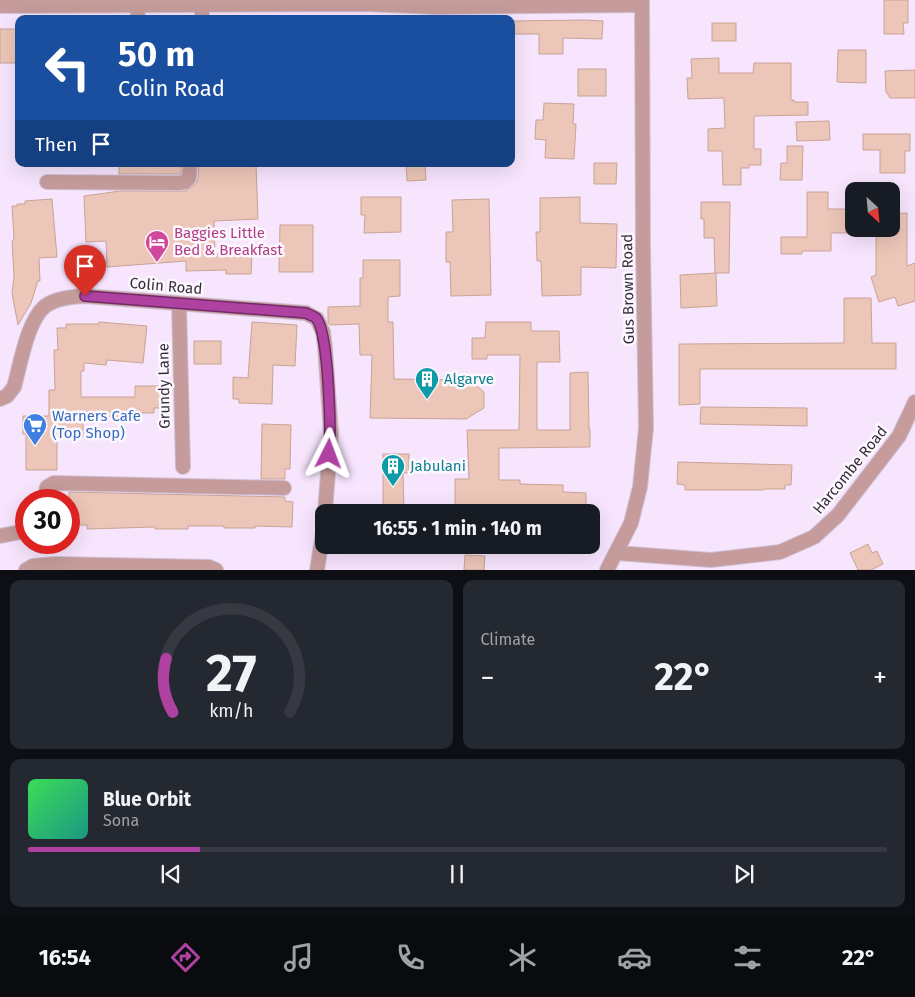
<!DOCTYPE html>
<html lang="en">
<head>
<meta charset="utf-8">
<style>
  :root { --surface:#171b24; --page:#242831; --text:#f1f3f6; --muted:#9ea1a6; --line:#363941; --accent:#af41a0 }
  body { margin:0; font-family:"Fira Sans",sans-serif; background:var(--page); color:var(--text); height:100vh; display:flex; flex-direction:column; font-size:19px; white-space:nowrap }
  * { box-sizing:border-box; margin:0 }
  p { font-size:16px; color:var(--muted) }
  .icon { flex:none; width:28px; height:28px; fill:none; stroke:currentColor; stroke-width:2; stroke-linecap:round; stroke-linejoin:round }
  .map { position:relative; height:570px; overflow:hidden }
  .details { display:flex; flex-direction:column; gap:10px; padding:10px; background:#0d0f14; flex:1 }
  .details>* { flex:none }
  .top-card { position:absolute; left:15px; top:15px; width:500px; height:152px; border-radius:10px; box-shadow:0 5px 20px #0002; background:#1a4fa0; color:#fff; overflow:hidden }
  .needle { width:32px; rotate:154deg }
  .controls { position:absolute; left:845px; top:182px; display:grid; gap:10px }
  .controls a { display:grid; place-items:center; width:55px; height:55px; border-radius:10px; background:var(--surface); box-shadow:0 5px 20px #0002; font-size:25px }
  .speed { position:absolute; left:15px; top:489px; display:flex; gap:10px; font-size:25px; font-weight:700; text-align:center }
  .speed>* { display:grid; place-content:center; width:65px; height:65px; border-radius:50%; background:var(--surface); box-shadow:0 5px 20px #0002; line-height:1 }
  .speed .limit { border:8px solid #d22; background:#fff; color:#111 }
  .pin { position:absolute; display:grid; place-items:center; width:42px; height:42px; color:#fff; margin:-51px -21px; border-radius:50% 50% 50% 0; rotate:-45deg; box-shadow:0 0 5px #0007 }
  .pin .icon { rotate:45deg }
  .me { position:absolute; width:55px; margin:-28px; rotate:3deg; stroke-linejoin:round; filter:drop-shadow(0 0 4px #0008) }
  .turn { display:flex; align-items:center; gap:18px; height:105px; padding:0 20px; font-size:22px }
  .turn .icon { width:65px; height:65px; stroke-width:2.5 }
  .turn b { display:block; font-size:35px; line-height:42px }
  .then { display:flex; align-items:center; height:48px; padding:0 20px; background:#0003; gap:10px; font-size:19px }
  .big { font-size:38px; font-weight:700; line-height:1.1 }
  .details .tile { flex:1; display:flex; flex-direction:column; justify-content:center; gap:8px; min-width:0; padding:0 18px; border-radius:10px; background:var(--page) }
  .details .dial { align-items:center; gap:0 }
  .dial svg { height:130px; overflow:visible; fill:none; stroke:var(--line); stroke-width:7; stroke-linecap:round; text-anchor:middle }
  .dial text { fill:var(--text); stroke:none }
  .song { display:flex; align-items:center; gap:15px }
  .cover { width:60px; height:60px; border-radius:8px; background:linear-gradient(135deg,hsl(130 70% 55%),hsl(170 70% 35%)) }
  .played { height:5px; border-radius:2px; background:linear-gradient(90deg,var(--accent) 20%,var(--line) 20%) }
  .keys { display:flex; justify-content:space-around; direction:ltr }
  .heat { display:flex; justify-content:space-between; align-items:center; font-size:28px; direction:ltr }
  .details .tiles { flex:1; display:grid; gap:10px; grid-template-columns:1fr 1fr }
  .tile:last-child { grid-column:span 2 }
  .trip { position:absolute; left:315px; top:504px; width:285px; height:50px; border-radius:10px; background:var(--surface); box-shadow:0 5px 20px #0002; font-weight:700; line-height:50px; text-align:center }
  .dock { display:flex; height:80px; justify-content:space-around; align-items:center; background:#090b0e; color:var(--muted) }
  .dock .icon { width:35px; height:35px }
  .dock .current { color:var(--accent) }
  .dock b { font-size:22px; color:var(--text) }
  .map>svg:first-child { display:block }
  .building { fill:#ecc6b8; stroke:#c8a396 }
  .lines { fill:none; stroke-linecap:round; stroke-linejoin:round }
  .minor-casing { stroke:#d0c0d7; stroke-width:16 }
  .minor { stroke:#c59c9b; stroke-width:14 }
  .route-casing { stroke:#722a68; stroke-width:12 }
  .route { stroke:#af41a0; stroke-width:9 }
  .labels { text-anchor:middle; stroke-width:5; stroke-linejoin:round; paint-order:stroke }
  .hotel-label { font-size:15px; fill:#b23c85; stroke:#fcf8fe; text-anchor:start }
  .street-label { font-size:15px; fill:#362d39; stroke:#fcf8fe }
  .culture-label { font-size:15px; fill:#0d838f; stroke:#fcf8fe; text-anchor:start }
  .shop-label { font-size:15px; fill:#366cbe; stroke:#fcf8fe; text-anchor:start }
</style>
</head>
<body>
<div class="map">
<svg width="915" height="570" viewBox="0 0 915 570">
  <rect width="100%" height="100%" fill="#f7e5fe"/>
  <g class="building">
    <polygon points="884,0 908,0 908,23 903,23 904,34 884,34"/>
    <polygon points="585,20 603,21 602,39 563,38 563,54 539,54 539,34 511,34 511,21"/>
    <rect x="712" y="23" width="24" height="18"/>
    <rect x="0" y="29" width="19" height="34"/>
    <polygon points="838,50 866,50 866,83 837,82"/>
    <polygon points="719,58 719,73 753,73 754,63 791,63 791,100 794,100 794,102 808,102 808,115 754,116 754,149 761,149 761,165 749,165 749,168 741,168 741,185 723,185 722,151 708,151 708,129 725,128 724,98 688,99 687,78 692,78 691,59"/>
    <rect x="578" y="69" width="28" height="27"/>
    <polygon points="915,70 915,98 890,98 886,92 885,71"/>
    <polygon points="544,103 574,104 573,124 576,124 574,159 545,158 546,140 535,139 536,120 543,120"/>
    <polygon points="829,121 830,140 797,141 796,122"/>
    <polygon points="863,134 910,134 910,151 905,151 905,173 880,173 880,150 863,150"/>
    <polygon points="787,146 803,146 802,180 780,180 781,163 787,163"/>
    <polygon points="594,163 617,163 616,184 594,184"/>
    <rect x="119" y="164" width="62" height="10"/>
    <polygon points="199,164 256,164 258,219 214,221 215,254 252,255 251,274 226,274 226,270 186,271 186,261 107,267 106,241 86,242 84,196 120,191 186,191 196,184 198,179"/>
    <polygon points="406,164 425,164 426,180 407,181"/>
    <polygon points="807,192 828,192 828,209 854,209 854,233 831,233 831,251 802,251 802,254 781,254 781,237 807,237"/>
    <polygon points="361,197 401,197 401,232 364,233 365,215 361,215"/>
    <polygon points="580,197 580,223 617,224 616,268 581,267 581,295 542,296 541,261 537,261 536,232 540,232 540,198"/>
    <polygon points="52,199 57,257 39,258 40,281 38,281 31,303 18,325 12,293 14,277 12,241 14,239 12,206 17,206 17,204 25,204 25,201"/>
    <polygon points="489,199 491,295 451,296 450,262 446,262 446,232 453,232 452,200"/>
    <polygon points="701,202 730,202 729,273 715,273 714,238 704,238 704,219 701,219"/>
    <polygon points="907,213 907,266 915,263 915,301 898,306 895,297 879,302 871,277 876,275 876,229 891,229 891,214"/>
    <polygon points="280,225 313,225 313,272 279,272"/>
    <polygon points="363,260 400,260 400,296 388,297 388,322 393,322 394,379 473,380 473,383 484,392 484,408 466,419 370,418 372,355 360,355 359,324 330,325 328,322 328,307 360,306 360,278 363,278"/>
    <polygon points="716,273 717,306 681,308 680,275"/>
    <polygon points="844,298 871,298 872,343 896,343 896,369 700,369 700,404 679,405 679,344 844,343"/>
    <polygon points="99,322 147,326 143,363 107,360 106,365 84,363 84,371 81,371 81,397 135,397 135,386 166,386 166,408 154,408 154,413 128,413 128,415 119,415 119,417 83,417 83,437 57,437 57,470 26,470 26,434 23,434 23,416 49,416 49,390 55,390 54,350 58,350 57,328 66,328 66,324 99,324"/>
    <polygon points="252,322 297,325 295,366 273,365 272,404 239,403 239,399 233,399 233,377 248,378"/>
    <polygon points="486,322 531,322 531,331 559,331 560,362 537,362 537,430 570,430 570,373 588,372 589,429 590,429 590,447 499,448 499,480 520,480 520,484 563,485 563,492 586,493 586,512 455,512 455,479 469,479 467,430 519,430 520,355 487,355 487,359 472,359 472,338 485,338"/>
    <rect x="194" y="341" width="27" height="23"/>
    <polygon points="701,407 807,408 807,426 700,424"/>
    <polygon points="262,424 291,425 290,469 285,469 285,479 261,479"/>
    <polygon points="383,454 409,454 409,473 403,473 404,512 383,512"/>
    <polygon points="678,462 792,465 791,485 785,485 785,489 764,489 764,490 685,490 685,485 677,484"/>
    <polygon points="69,492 285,497 285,501 293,502 292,527 255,526 255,528 224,528 224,526 188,526 188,529 155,529 155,527 87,529 87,525 69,525"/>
    <polygon points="868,544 872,553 877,551 883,564 871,570 858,570 850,553"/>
    <polygon points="465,555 485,556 484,570 464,570"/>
  </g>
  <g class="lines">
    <g class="minor-casing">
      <g id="minor">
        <polyline points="137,4 138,19"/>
        <polyline points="0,6 365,4 436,7 642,5"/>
        <polyline points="202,19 202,4"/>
        <polyline points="47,182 179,183 185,182 189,178 190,164"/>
        <polyline points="179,304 183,467"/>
        <path d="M0 399 7 396 14 387C20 366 27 322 44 307 55 298 71 297 85 296L306 313 317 319 323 332 325 347 331 434 325 512"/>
        <polyline points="44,500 47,487 54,483 284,488"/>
        <polyline points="0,536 26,531"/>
        <polyline points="617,553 711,560 780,552 814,537 838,515 899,436 915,402"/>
        <polyline points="26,570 33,566 56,564 209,567 216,570"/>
        <polyline points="317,570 324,526"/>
        <polyline points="607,570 631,523 640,487 646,428 643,248 642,0"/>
      </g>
    </g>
    <use href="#minor" class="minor"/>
  </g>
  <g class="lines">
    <g class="route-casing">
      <path id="route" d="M85 296 306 313C309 315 314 316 316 318 329 331 331 433 329 454"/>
    </g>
    <use href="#route" class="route"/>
  </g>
  <defs>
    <g id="hotel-pin" transform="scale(1.25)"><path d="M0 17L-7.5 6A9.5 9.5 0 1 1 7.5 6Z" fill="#d1479c" stroke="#fcf8fe"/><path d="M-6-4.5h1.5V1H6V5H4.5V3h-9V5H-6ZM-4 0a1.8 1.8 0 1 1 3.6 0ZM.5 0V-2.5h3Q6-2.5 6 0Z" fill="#fff"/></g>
    <g id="building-pin" transform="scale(1.25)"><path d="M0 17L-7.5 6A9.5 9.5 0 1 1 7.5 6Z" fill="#0f9aa8" stroke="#fcf8fe"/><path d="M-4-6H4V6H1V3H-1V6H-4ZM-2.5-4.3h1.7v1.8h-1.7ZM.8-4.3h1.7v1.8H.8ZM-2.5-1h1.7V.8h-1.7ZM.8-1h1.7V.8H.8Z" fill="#fff"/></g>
    <g id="supermarket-pin" transform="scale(1.25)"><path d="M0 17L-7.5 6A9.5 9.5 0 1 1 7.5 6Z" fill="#3f7fe0" stroke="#fcf8fe"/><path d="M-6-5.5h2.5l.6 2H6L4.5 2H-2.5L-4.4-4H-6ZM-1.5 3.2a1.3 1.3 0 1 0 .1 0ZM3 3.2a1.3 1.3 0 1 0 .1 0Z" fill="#fff"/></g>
  </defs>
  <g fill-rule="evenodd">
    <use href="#hotel-pin" x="157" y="242"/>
    <use href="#building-pin" x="427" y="379"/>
    <use href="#supermarket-pin" x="35" y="425"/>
    <use href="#building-pin" x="393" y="466"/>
  </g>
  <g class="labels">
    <g class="hotel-label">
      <text x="174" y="238">Baggies Little<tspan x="174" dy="17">Bed &amp; Breakfast</tspan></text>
    </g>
    <g class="street-label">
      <text transform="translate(166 286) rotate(5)" y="5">Colin Road</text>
      <text transform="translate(628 289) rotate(-91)" y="5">Gus Brown Road</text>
      <text transform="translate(164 386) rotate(-91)" y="5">Grundy Lane</text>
      <text transform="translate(850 470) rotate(-51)" y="5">Harcombe Road</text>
    </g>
    <g class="culture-label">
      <text x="444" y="384">Algarve</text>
      <text x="410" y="471">Jabulani</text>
    </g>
    <g class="shop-label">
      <text x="52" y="421">Warners Cafe<tspan x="52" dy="17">(Top Shop)</tspan></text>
    </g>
  </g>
</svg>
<div class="controls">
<a><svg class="needle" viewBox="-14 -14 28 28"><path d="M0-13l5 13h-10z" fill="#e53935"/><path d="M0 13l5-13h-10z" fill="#9ea1a6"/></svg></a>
</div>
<div class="speed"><div class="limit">30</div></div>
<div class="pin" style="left:85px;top:296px;background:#d93025"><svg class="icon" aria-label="arrive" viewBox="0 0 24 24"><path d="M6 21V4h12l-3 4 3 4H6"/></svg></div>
<svg class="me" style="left:329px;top:454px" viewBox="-20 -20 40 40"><path d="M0-17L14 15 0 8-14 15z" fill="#af41a0" stroke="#fff" stroke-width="4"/></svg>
<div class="trip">16:55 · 1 min · 140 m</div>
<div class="top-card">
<div class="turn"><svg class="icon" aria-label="left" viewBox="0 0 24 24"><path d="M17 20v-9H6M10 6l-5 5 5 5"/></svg><div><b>50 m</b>Colin Road</div></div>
<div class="then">Then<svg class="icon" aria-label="arrive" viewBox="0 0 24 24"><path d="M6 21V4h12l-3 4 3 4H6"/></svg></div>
</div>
</div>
<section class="details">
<div class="tiles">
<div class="tile dial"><svg viewBox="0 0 100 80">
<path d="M14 69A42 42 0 1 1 86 69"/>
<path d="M14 69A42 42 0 0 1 10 36" stroke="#af41a0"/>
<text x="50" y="56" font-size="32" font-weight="700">27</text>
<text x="50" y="72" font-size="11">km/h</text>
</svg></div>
<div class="tile"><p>Climate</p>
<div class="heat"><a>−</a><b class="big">22°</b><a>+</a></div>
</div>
<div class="tile">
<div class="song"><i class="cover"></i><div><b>Blue Orbit</b><p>Sona</p></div></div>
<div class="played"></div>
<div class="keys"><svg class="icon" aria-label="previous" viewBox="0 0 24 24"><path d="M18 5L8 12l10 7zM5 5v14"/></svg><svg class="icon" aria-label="pause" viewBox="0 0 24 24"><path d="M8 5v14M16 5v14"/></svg><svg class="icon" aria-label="next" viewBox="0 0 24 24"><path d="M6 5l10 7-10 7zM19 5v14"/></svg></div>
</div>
</div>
</section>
<nav class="dock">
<b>16:54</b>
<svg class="icon current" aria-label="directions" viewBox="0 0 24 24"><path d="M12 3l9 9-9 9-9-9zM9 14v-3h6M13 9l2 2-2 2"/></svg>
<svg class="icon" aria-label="music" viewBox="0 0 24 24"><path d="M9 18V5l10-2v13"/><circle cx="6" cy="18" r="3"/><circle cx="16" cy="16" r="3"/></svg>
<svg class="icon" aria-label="phone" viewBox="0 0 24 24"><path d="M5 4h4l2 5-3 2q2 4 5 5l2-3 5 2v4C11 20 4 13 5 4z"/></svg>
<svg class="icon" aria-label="climate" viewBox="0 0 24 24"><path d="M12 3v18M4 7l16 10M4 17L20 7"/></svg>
<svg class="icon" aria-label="car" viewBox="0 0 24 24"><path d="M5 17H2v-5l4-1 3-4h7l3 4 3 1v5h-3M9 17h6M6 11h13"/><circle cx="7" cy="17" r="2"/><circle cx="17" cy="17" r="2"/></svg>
<svg class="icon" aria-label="filters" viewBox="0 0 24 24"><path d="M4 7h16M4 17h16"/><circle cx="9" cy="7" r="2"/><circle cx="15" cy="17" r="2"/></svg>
<b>22°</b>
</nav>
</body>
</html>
